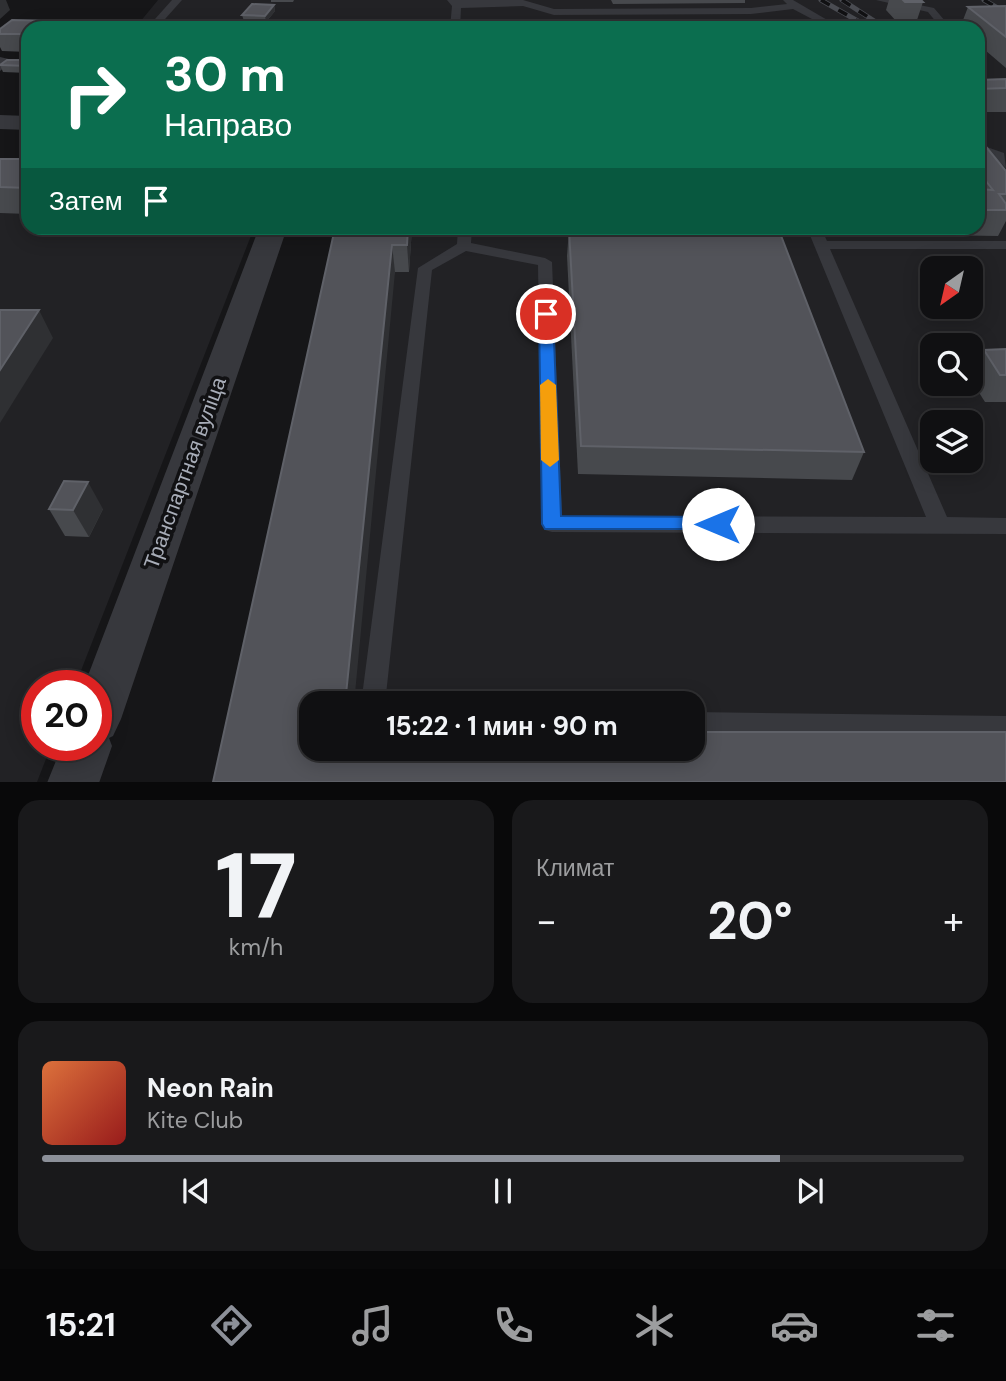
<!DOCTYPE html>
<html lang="ru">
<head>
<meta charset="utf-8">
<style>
  :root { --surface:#101012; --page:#19191b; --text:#f1f3f6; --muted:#9c9d9f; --line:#303032; --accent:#8c9099 }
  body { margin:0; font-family:"DM Sans",sans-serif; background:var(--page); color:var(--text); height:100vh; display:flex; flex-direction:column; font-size:26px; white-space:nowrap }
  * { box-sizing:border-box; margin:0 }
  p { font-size:23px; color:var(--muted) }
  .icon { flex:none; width:38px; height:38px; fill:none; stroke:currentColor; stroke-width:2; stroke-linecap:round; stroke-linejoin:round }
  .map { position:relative; height:782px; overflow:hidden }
  .drawer { display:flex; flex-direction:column; gap:18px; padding:18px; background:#09090a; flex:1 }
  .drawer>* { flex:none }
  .hud { position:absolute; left:21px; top:21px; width:964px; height:214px; border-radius:21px; box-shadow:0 4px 18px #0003,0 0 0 2px var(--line); background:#0b6e4f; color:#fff; overflow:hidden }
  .needle { width:46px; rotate:214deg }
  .controls { position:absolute; left:920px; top:256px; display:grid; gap:14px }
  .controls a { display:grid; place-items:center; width:63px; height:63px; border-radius:14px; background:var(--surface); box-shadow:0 4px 18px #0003,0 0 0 2px var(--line); font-size:35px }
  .speed { position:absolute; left:21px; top:670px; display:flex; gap:14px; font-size:35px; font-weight:700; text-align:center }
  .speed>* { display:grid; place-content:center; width:91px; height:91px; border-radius:50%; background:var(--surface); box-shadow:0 4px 18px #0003,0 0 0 2px var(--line); line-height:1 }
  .speed .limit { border:10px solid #d22; background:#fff; color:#111 }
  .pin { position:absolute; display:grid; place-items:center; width:60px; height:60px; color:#fff; margin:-30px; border:4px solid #fff; border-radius:50%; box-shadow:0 2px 7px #0007 }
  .me { position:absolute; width:77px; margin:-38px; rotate:270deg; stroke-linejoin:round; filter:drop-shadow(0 0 5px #0008) }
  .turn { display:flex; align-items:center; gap:24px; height:147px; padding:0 28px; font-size:32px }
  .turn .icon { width:91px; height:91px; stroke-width:2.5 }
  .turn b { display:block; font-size:49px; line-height:60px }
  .then { display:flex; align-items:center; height:66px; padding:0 28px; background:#0003; gap:14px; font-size:26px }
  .big { font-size:52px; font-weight:700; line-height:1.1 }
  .drawer .tile { flex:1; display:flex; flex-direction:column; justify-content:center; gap:10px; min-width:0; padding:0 24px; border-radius:21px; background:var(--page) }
  .drawer .dial { align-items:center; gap:0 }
  .dial b { font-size:91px; line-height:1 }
  .song { display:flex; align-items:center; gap:21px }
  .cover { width:84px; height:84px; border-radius:10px; background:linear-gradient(135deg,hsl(20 70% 55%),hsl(0 70% 35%)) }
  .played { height:7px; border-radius:4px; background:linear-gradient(90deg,var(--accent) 80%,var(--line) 80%) }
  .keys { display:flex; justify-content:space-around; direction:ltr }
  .heat { display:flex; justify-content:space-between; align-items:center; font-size:38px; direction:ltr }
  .drawer .tiles { flex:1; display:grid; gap:18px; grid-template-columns:1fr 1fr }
  .tile:last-child { grid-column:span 2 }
  .trip { position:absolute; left:299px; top:691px; width:406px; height:70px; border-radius:21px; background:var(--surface); box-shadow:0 4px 18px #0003,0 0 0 2px var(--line); font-weight:700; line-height:70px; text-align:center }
  .tabs { display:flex; height:112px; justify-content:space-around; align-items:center; background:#060607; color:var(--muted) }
  .tabs .icon { width:49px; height:49px }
  .tabs .current { color:var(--accent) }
  .tabs b { font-size:32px; color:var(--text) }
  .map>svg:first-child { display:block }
  .built { fill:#222225; fill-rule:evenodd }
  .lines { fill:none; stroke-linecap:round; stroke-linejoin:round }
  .lane { fill:#37383d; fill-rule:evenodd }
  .street { fill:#37383d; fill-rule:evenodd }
  .rail-casing { stroke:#4a4c52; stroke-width:5 }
  .rail { stroke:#111113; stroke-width:3.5; stroke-dasharray:10; stroke-linecap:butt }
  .wall { fill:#47494d }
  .shaded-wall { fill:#2f3033 }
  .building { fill:#525359; stroke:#5f6168; stroke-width:2 }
  .route { fill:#1a73e8; stroke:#114b97; stroke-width:2 }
  .slow { fill:#f59e0b }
  .labels { text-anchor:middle; stroke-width:7; stroke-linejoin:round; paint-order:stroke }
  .street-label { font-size:21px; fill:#a8adb8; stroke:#111113 }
</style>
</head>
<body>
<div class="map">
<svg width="1006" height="783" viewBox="0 0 1006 783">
  <rect width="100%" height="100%" fill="#161618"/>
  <g class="built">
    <path d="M158 0H1006V782H231L345 228H978V28H135ZM933 268H971V306H933ZM933 345H971V383H933ZM933 422H971V460H933ZM312 704H693V749H312Z"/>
    <polygon points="28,184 28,228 254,228 75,686 37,686 37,746 51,746 37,782 0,782 0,190"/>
  </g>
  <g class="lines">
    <g class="lane">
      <polygon points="172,0 182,0 157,28 147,28"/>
      <polygon points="447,0 523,0 554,9 751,8 787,4 783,0 793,0 841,28 829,28 793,9 751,14 554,15 523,6 461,8 460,28 450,28 452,6"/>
      <polygon points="876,0 895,0 934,8 951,28 941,28 928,12"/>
      <polygon points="0,57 13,60 0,71"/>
      <polygon points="978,144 1004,153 1006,168 996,159 978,152"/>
      <polygon points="28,152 28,163 0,186 0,175"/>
      <polygon points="458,228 472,228 471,243 545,258 552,262 562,516 926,517 807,228 821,228 827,241 1006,241 1006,249 830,249 947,517 1006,518 1006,534 552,532 545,530 542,524 538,265 466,251 432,270 385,704 361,704 418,268 457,244"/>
      <polygon points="693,712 1006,716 1006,740 693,736"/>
    </g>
    <g class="street">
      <polygon points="0,115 28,116 28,130 0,129"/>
      <polygon points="259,228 287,228 121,719 113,736 109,738 112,746 99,783 47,783 62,746 96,746 96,686 84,686"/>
    </g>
    <g class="rail-casing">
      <g id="rail">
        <polyline points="821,0 870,28"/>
        <polyline points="842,0 885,28"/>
        <polyline points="984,0 1006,13"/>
        <polyline points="978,78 1006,91"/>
      </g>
    </g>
    <use href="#rail" class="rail"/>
  </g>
  <g class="wall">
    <polygon points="271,0 294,0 293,2 271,2"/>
    <polygon points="611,0 745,0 745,3 613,4"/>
    <polygon points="889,0 921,0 923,2 916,23 898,23 886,10"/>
    <polygon points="274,5 275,11 266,22 244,21 242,15"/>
    <polygon points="1006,6 1006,68 978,44 978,28 960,28 968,7"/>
    <polygon points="108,22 110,28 28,28 28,52 2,51 0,47 0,29"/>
    <polygon points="28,60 28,73 3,72 0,65"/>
    <polygon points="1006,79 1006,112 978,112 978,80"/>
    <polygon points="978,137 1006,171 1006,221 998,236 872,234 868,228 978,228"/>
    <polygon points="0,159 28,159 28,214 0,213"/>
    <polygon points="335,228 412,228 409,272 395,272 213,782"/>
    <polygon points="569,229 864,452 852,480 578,474 567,256"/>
    <polygon points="1006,349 1006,402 985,402 971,380 971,374 984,350"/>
    <polygon points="49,509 103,509 89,537 65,536"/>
  </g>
  <g class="shaded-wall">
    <polygon points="0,0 6,0 10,10 0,19"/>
    <polygon points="274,5 275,11 266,22 265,16"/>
    <polygon points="108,22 110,28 101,28"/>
    <polygon points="408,228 412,228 409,272 407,245"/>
    <polygon points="392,245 395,272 354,704 345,704"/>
    <polygon points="39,310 53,338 0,423 0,370"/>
    <polygon points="88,482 103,509 89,537 73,510"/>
  </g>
  <g class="building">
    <polygon points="903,0 921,0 923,2 905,2"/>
    <polygon points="252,4 274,5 265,16 242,15"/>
    <polygon points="1006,6 1006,37 968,7"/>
    <polygon points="12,20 108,22 101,28 28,28 28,34 0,34 0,29"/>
    <rect x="465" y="23" width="23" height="5"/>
    <polygon points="7,60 28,60 28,66 0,65"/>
    <polygon points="1006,79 1006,88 978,89 978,80"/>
    <polygon points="978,137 1006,171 1006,194 999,194 1006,204 1006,210 978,210 978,189 993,190 978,171"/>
    <polygon points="0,159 28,159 28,188 0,187"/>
    <polygon points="335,228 408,228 407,245 392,245 345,704 312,704 312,749 693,749 693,732 1006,732 1006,782 213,782"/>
    <polygon points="569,229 780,233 864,452 581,446"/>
    <polygon points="0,310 39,310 0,370"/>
    <polygon points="1006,349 1006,375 1000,375 984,350"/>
    <polygon points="64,481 88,482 73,510 49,509"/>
  </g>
  <polygon class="route" points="546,310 553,314 561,516 718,517 725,519 727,524 725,529 545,529 542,524 539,314"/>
  <polygon class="slow" points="548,379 556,385 559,460 550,467 541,460 540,385"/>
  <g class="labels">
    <g class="street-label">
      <text transform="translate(185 473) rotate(-70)" y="7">Транспартная вуліца</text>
    </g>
  </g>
</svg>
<div class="controls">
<a><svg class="needle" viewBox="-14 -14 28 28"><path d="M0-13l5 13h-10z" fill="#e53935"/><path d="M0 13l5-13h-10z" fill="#9c9d9f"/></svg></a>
<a><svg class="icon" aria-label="search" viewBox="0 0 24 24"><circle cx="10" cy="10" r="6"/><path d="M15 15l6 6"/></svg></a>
<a><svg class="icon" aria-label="layers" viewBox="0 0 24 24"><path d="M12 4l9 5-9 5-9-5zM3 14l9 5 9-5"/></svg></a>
</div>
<div class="speed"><div class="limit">20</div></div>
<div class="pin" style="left:546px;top:314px;background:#d93025"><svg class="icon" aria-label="arrive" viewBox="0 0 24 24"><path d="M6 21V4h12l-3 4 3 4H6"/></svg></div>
<svg class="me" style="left:718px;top:524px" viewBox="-20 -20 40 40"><circle r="19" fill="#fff"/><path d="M0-13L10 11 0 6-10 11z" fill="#1a73e8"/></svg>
<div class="trip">15:22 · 1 мин · 90 m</div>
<div class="hud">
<div class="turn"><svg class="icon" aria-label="right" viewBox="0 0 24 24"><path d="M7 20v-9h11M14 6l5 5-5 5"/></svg><div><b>30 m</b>Направо</div></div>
<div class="then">Затем<svg class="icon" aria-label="arrive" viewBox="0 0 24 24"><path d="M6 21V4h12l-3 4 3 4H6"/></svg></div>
</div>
</div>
<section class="drawer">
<div class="tiles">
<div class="tile dial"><b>17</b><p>km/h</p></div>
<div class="tile"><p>Климат</p>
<div class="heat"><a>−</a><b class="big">20°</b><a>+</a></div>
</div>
<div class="tile">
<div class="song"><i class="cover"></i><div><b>Neon Rain</b><p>Kite Club</p></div></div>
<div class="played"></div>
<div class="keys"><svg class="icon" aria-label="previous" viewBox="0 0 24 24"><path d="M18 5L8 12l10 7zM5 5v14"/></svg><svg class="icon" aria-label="pause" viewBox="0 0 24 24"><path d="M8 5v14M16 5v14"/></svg><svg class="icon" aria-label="next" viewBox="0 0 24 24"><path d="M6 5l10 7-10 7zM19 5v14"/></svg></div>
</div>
</div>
</section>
<nav class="tabs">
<b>15:21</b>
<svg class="icon current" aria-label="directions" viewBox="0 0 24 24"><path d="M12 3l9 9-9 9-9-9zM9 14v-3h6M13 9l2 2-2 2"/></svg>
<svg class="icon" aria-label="music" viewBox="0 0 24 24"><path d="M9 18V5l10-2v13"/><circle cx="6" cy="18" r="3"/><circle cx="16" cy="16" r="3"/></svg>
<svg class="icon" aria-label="phone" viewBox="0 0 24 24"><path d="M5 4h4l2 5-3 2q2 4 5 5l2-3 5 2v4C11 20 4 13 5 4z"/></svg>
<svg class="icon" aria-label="climate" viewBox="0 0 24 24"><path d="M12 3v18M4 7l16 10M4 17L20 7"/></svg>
<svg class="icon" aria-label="car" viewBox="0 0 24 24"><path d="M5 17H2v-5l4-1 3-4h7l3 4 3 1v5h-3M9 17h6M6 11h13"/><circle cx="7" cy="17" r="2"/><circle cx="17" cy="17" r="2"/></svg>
<svg class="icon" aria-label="filters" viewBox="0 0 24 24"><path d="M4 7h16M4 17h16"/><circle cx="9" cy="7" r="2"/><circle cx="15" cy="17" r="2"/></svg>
</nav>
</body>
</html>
